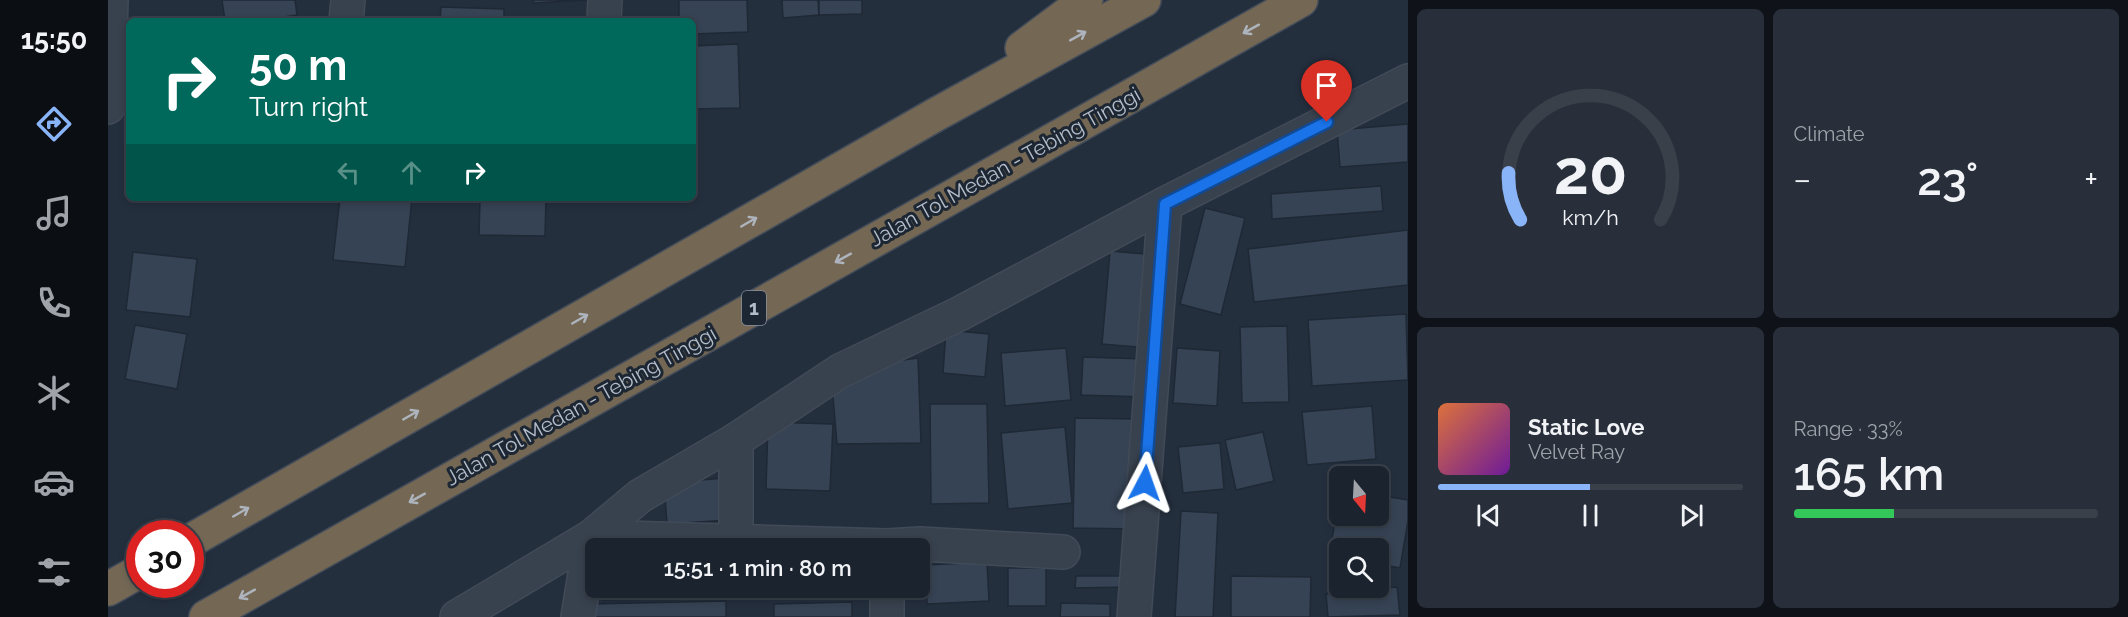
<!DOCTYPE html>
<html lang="en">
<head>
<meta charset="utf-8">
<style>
  :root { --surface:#1b232e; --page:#282f3a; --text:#f1f3f6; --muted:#a0a4aa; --line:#39404a; --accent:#8ab4f8 }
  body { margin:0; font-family:Raleway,sans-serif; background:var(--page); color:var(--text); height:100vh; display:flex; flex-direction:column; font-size:22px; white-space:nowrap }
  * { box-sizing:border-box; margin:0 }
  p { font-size:20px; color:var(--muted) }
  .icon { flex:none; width:33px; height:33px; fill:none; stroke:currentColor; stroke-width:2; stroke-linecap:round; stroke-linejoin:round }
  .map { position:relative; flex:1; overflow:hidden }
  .sheet { display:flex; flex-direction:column; gap:9px; padding:9px; background:#0f1319; width:720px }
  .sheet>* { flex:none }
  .top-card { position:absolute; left:18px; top:18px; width:570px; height:183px; border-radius:9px; box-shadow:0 3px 9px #0003,0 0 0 2px var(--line); background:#00695c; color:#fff; overflow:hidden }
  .needle { width:39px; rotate:162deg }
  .controls { position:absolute; left:1221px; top:466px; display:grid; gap:12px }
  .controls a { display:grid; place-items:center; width:60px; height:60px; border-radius:9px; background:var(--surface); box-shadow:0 3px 9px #0003,0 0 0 2px var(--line); font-size:30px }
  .speed { position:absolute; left:18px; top:520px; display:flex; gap:12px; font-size:30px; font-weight:700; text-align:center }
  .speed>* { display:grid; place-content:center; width:78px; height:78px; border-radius:50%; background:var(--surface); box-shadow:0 3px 9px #0003,0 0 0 2px var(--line); line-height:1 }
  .speed .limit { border:9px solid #d22; background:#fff; color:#111 }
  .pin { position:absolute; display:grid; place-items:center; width:51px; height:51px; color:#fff; margin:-62px -26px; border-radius:50% 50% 50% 0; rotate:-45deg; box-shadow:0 0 6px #0007 }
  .pin .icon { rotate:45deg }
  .me { position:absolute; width:66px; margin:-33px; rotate:4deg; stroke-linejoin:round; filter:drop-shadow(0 0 4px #0008) }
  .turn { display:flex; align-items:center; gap:21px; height:126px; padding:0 24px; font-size:27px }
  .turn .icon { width:78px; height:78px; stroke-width:2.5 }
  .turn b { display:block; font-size:42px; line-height:51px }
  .lanes { display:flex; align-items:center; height:57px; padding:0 24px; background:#0003; justify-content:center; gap:30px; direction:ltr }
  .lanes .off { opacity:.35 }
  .big { font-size:45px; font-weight:600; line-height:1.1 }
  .sheet .tile { flex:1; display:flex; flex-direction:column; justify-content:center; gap:9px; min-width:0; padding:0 21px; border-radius:9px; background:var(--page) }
  .sheet .dial { align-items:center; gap:0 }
  .dial svg { height:156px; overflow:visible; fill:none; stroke:var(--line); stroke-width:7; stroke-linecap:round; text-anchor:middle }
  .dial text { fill:var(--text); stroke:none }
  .song { display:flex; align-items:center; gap:18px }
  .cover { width:72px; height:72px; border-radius:9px; background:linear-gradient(135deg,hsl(20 70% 55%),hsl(280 70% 35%)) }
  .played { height:6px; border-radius:3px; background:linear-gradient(90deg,var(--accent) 50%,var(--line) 50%) }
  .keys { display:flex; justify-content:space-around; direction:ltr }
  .heat { display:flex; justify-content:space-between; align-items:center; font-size:33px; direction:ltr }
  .charge { height:9px; border-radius:4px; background:linear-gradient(90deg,#34c759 33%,var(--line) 0) }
  .sheet .tiles { flex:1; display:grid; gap:9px; grid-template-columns:repeat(2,1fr) }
  .trip { position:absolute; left:477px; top:538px; width:345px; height:60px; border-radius:9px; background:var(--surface); box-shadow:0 3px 9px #0003,0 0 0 2px var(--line); font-weight:600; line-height:60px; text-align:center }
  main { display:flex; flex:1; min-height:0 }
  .tabs { display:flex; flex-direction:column; width:108px; justify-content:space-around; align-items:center; background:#0b0e12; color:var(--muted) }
  .tabs .icon { width:42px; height:42px }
  .tabs .selected { color:var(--accent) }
  .tabs b { font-size:27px; color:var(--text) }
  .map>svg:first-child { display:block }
  .building { fill:#364354; stroke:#1f2835; stroke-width:1.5 }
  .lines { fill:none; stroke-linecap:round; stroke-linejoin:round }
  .street-casing { stroke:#414a57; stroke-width:36 }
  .highway-casing { stroke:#434c59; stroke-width:36 }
  .street { stroke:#38414e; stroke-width:33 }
  .highway { stroke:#746855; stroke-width:33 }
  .oneway { stroke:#aeb4bd }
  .route-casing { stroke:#114b97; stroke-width:15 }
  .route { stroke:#1a73e8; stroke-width:10 }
  .labels { text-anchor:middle; stroke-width:6; stroke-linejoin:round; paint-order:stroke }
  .shield { fill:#1d2633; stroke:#878f9c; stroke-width:1.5 }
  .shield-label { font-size:20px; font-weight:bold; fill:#b4bcc9 }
  .street-label { font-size:21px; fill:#b4bcc9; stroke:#1d2633 }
</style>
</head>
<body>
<main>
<nav class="tabs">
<b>15:50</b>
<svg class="icon selected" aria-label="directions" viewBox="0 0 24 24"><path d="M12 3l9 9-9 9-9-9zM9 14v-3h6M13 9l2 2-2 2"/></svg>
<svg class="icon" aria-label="music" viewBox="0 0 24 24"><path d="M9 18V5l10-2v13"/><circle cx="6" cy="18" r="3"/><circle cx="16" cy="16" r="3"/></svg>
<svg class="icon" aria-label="phone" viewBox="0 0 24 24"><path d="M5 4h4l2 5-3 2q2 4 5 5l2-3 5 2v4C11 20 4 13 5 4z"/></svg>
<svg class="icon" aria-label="climate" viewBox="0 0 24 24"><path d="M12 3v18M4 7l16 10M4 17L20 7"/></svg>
<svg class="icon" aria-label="car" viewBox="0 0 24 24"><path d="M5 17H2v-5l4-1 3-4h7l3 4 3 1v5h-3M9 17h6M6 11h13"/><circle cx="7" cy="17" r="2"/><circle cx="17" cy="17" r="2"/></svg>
<svg class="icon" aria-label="filters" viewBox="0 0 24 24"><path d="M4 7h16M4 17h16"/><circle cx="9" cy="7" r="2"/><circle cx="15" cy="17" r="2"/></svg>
</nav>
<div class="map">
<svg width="1300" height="617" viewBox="0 0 1300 617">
  <rect width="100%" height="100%" fill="#242f3e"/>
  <g class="building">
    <polygon points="114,0 187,0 189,15 151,21 117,21"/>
    <polygon points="425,0 479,0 426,3"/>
    <polygon points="571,0 639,0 640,32 585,34 585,21 571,21"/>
    <polygon points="674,0 710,0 711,15 675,18"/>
    <polygon points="711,0 754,0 754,14 711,15"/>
    <polygon points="333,7 396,9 396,21 332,21"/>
    <polygon points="630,44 632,108 585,109 585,46"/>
    <polygon points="1300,124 1300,162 1232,167 1229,130"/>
    <polygon points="1273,186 1275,211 1164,219 1163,194"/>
    <polygon points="232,198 304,198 297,267 225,260"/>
    <polygon points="372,198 438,198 437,236 371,235"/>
    <polygon points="1097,208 1137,218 1113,315 1072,304"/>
    <polygon points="1300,230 1300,285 1146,302 1140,249"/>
    <polygon points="1002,251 1049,255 1041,348 994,344"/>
    <polygon points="25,252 89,259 82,317 18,310"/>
    <polygon points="1298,314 1300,380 1204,386 1200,320"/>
    <polygon points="27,325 79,334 69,389 17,379"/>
    <polygon points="1179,326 1181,402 1134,403 1132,327"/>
    <polygon points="838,330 881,334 877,377 835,373"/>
    <polygon points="958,348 963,400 897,406 893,353"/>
    <polygon points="1069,348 1112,351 1109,406 1065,403"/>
    <polygon points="975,357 1038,359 1036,397 973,395"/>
    <polygon points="810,358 813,443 729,444 724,385 757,365"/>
    <polygon points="822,404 879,404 881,503 823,504"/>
    <polygon points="1264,406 1268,459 1199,465 1194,412"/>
    <polygon points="967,418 1030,419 1027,529 965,528"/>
    <polygon points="660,422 725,424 722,491 658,489"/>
    <polygon points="957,427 964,503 900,509 893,433"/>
    <polygon points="1155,432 1166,481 1128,490 1117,440"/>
    <polygon points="1112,443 1116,489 1075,493 1070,447"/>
    <polygon points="617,478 620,520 559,524 556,483"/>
    <polygon points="1232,493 1232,516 1270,516 1270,495 1300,500 1300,521 1292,568 1270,564 1270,549 1232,549 1232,558 1221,556"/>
    <polygon points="1073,511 1110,513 1105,617 1067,617"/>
    <polygon points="879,562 881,601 819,604 818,565"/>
    <rect x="900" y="568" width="38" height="38"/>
    <polygon points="968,576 1018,576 1018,587 967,588"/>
    <polygon points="1123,576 1203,577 1202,617 1123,617"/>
    <polygon points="1289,587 1292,615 1220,617 1218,594"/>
    <polygon points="494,588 595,588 595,598 495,600"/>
    <polygon points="618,601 618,617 482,617 482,604"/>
    <polygon points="744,602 744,617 666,617 666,604"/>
    <polygon points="953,603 1002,604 1002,617 952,617"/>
  </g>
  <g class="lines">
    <g class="street-casing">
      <g id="street">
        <polyline points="238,21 240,0"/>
        <polyline points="496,21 497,0"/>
        <polyline points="0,107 3,0"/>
        <polyline points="483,537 779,546"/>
        <polyline points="628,540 628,440"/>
        <polyline points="779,549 779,546 812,544 955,552"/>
        <polyline points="779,588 779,617"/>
        <polyline points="349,617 483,537 532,496 628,440 732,371 851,314 1057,204 1300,81"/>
        <polyline points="470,617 483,537"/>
        <polyline points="1026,617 1057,204"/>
      </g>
    </g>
    <g class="highway-casing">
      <g id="highway">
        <polyline points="914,48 978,0"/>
        <polyline points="82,541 827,115 1036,0"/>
        <polyline points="0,589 32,571"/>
        <polyline points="98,617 1193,0"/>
      </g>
    </g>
    <use href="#street" class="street"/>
    <use href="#highway" class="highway"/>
  </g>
  <defs><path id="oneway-shaft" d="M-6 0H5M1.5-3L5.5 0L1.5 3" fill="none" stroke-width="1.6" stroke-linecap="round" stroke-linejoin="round" transform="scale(1.5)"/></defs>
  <g class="oneway">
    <use href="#oneway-shaft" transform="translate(1143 29) rotate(151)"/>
    <use href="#oneway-shaft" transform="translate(970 36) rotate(-29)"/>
    <use href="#oneway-shaft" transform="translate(641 222) rotate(-30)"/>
    <use href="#oneway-shaft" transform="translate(735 258) rotate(151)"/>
    <use href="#oneway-shaft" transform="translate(472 319) rotate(-30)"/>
    <use href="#oneway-shaft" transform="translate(303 415) rotate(-30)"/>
    <use href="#oneway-shaft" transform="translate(309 498) rotate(151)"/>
    <use href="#oneway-shaft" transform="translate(133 512) rotate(-30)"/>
    <use href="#oneway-shaft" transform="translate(139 594) rotate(151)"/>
  </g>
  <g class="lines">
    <g class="route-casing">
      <polyline id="route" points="1037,483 1057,204 1219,122"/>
    </g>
    <use href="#route" class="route"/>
  </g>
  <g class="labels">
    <rect class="shield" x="634" y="291" width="24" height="34" rx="4.5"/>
    <g class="shield-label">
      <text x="646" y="315">1</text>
    </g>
    <g class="street-label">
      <text transform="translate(897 167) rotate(-29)" y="7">Jalan Tol Medan - Tebing Tinggi</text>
      <text transform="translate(473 406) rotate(-29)" y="7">Jalan Tol Medan - Tebing Tinggi</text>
    </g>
  </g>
</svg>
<div class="controls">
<a><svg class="needle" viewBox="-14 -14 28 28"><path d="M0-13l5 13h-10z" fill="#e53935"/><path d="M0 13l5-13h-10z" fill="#a0a4aa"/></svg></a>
<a><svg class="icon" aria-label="search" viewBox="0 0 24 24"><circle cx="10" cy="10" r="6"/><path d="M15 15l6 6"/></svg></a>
</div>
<div class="speed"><div class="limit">30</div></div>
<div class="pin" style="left:1219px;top:122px;background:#d93025"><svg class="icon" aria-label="arrive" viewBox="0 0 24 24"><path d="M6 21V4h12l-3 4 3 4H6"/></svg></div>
<svg class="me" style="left:1037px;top:483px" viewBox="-20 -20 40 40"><path d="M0-17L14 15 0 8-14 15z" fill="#1a73e8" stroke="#fff" stroke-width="4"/></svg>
<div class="trip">15:51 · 1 min · 80 m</div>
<div class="top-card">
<div class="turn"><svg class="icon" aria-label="right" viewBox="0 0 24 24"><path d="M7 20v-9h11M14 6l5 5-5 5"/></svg><div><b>50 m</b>Turn right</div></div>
<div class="lanes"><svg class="icon off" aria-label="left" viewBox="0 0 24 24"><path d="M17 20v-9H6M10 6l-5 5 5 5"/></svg><svg class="icon off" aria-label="ahead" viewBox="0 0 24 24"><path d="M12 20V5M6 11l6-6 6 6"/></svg><svg class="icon" aria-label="right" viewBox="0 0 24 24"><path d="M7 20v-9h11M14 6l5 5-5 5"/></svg></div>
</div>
</div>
<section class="sheet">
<div class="tiles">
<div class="tile dial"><svg viewBox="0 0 100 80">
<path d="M14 69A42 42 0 1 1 86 69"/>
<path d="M14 69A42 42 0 0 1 8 45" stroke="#8ab4f8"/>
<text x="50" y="56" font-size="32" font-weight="700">20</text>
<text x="50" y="72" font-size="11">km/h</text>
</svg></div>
<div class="tile"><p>Climate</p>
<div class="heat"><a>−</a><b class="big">23°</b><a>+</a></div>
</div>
<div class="tile">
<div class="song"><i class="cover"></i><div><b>Static Love</b><p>Velvet Ray</p></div></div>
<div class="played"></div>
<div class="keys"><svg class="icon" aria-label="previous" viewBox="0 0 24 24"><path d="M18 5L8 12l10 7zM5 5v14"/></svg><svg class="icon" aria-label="pause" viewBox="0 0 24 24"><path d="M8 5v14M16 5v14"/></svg><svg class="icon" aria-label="next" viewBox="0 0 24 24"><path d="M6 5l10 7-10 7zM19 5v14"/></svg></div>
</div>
<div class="tile"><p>Range · 33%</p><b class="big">165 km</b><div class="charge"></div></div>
</div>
</section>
</main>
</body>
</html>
